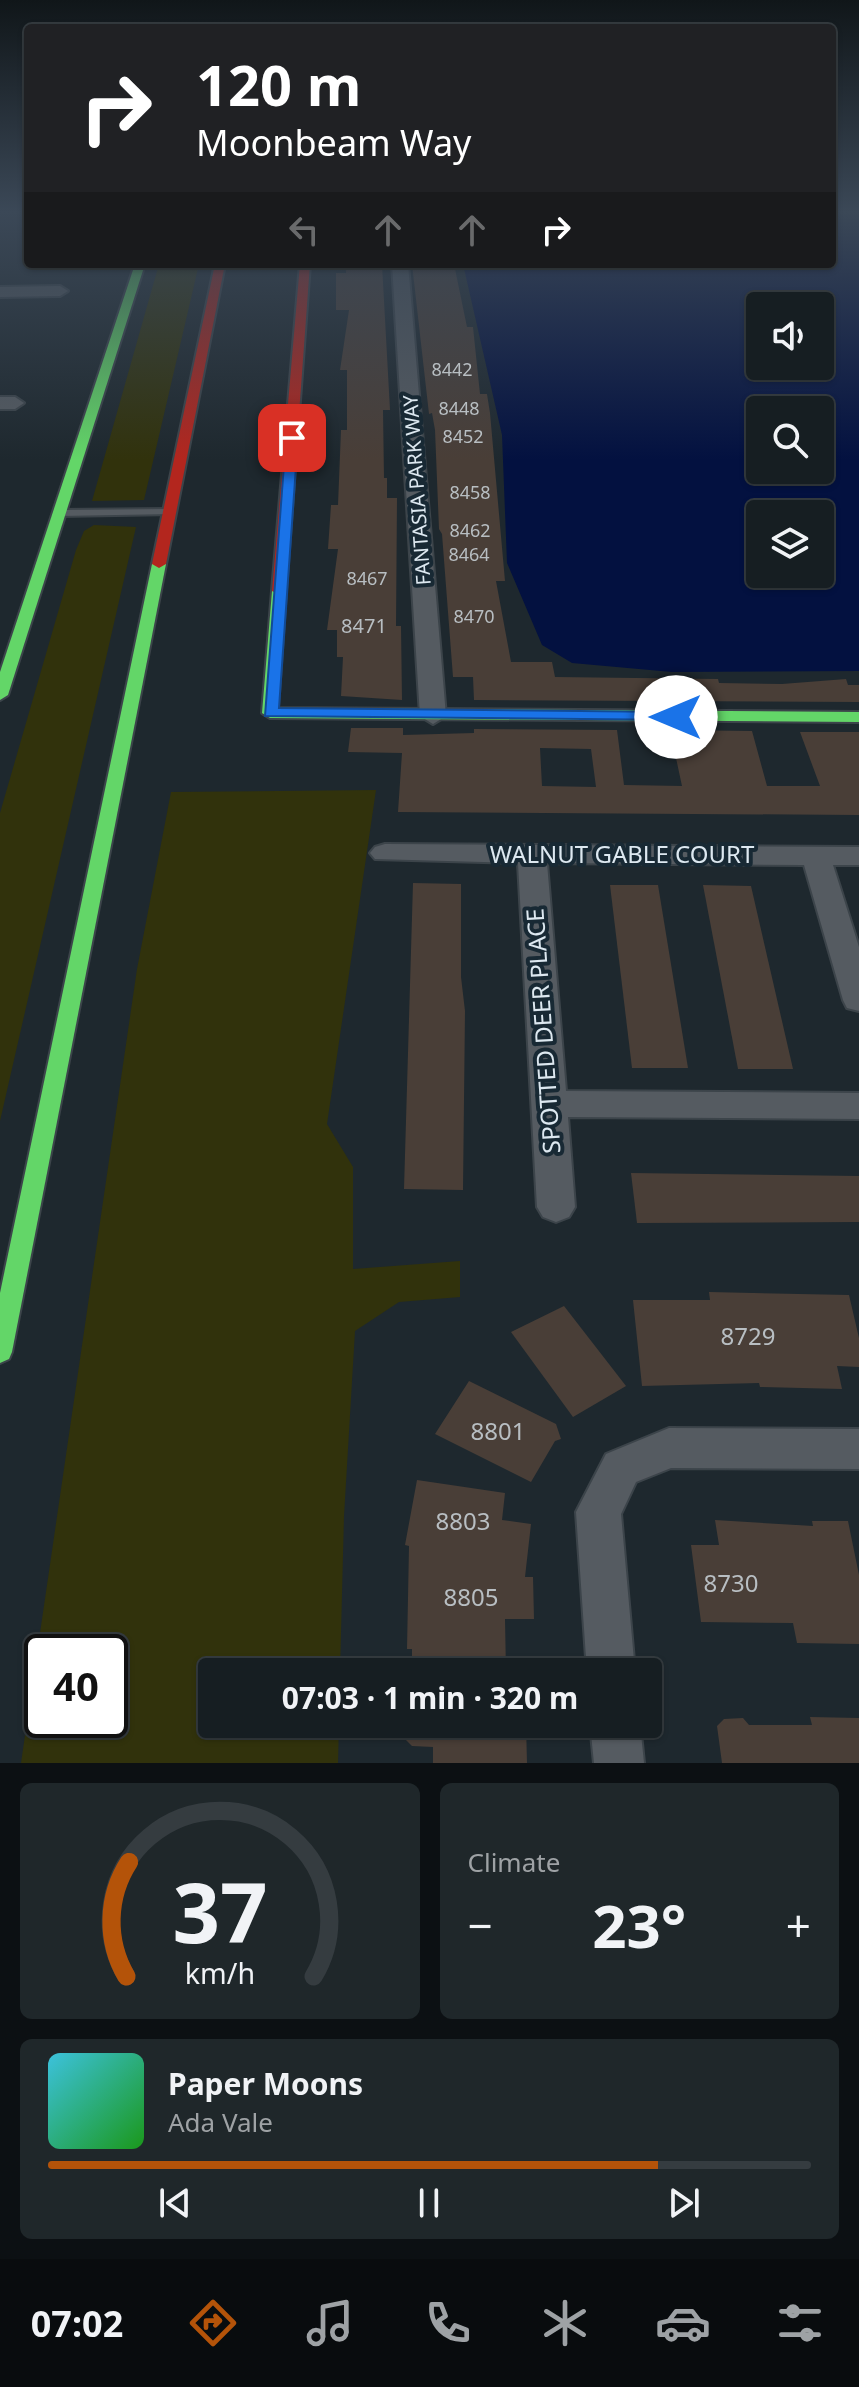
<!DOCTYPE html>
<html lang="en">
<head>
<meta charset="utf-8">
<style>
  :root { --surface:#161e22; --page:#1f272a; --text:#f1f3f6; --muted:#9ea2a5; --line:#353c40; --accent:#b45309 }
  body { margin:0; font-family:"Noto Sans",sans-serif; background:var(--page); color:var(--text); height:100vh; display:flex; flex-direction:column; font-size:30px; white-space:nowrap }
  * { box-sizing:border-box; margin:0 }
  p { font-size:26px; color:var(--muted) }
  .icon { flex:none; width:44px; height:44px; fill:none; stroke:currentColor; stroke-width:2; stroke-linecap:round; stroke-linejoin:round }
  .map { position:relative; height:1763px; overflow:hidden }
  .details { display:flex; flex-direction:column; gap:20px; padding:20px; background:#0c1013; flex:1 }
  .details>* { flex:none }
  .top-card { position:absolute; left:24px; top:24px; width:812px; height:244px; border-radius:8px; box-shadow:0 2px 6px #0004,0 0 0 2px var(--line); background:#202124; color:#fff; overflow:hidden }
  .tools { position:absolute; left:746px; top:292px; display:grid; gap:16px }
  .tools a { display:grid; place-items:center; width:88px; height:88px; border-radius:8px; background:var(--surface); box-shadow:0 2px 6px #0004,0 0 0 2px var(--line); font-size:40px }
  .speed { position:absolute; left:24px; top:1634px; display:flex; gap:16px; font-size:40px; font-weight:700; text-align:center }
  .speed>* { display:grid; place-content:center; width:104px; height:104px; border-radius:50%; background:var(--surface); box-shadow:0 2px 6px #0004,0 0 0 2px var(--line); line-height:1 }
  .speed .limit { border:4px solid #111; border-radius:12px; background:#fff; color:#111 }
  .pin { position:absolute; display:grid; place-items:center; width:68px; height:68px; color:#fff; margin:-34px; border-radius:16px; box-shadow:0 4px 12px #0006 }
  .me { position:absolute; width:88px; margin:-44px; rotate:270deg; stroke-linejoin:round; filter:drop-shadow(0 0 6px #0008) }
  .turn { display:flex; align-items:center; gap:28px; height:168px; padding:0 40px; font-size:36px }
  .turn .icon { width:104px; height:104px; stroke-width:2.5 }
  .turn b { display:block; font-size:56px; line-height:68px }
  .lanes { display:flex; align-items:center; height:76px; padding:0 40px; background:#0003; justify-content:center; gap:40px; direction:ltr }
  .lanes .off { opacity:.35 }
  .big { font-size:60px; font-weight:700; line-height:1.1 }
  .details .widget { flex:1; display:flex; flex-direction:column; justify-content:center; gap:12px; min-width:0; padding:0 28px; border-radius:12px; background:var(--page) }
  .details .dial { align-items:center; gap:0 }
  .dial svg { height:208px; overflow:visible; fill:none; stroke:var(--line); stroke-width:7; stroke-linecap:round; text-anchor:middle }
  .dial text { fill:var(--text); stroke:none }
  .song { display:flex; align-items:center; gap:24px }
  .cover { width:96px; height:96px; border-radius:12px; background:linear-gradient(135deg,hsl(190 70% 55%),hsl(120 70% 35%)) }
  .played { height:8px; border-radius:4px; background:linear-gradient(90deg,var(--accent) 80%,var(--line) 80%) }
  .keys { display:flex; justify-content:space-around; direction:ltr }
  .heat { display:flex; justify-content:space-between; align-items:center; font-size:44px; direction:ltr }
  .details .tiles { flex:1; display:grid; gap:20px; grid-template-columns:1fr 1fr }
  .widget:last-child { grid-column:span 2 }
  .trip { position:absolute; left:198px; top:1658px; width:464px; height:80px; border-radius:8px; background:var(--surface); box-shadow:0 2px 6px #0004,0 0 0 2px var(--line); font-weight:700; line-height:80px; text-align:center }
  .dock { display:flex; height:128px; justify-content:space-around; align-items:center; background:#090c0e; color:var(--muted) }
  .dock .icon { width:56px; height:56px }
  .dock .current { color:var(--accent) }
  .dock b { font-size:36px; color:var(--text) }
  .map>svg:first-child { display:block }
  .green { fill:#31320c; fill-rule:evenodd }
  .water { fill:#031140; fill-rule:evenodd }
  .building { fill:#493e37; fill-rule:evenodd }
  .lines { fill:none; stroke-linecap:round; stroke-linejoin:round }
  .lane-casing { stroke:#3c444a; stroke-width:4 }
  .street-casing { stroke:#3c444a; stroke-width:4 }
  .fast-casing { stroke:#3c444a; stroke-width:4 }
  .jam-casing { stroke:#3c444a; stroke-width:4 }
  .lane { fill:#555b61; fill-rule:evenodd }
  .street { fill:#555b61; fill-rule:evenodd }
  .fast { fill:#63d668; fill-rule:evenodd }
  .jam { fill:#b3261e; fill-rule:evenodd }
  .route { fill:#1a73e8; stroke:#114b97; stroke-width:2 }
  .labels { text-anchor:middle; stroke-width:8; stroke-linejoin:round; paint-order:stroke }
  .far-number-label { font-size:18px; fill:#b8bec2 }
  .far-street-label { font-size:20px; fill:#dde8f0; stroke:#182934 }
  .number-label { font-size:20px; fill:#b8bec2 }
  .street-label { font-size:24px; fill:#dde8f0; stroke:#182934 }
  .near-number-label { font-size:24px; fill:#b8bec2 }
</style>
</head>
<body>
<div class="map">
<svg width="859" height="1763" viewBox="0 0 859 1763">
  <rect width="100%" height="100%" fill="#1e282e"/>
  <g class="green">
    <polygon points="159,264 199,264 144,500 92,501"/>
    <polygon points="94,525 136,527 0,1121 0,813 76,550 84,531"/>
    <path d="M376 790 327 1124 353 1167V1269L460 1261V1297L399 1302 355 1331 344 1516 340 1672H212V1724H339L338 1763H21L137 969 171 792ZM42 1652H110V1720H42Z"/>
  </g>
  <path class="water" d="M832 213H859V671L672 672 572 663 542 645 507 563 502 435 463 264H832ZM760 306H820V366H760ZM760 410H820V470H760ZM760 514H820V574H760Z"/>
  <g class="building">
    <polygon points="346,264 382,264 390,410 383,410 384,478 387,478 387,498 397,498 396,626 401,626 402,700 341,696 343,657 337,657 337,630 327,630 338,549 328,549 331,505 338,505 341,430 347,430 347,370 340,370 349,310 336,310 336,273 346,273"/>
    <polygon points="412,264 454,264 467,327 473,327 480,394 487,394 490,413 505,581 496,581 511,662 552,662 555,677 718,679 719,683 782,684 846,679 848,685 859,685 859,702 474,700 473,677 453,677 442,534 439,529 435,430 432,413 429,414"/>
    <path d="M351 728H403V735L474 733V729L617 730 624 785 682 786 670 730 752 731 767 786H820L800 732H859V815L398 812 402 753 348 752ZM540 748 591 749 596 787 542 786Z"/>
    <polygon points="413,883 461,884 461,977 465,1011 463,1190 404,1189"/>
    <polygon points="610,885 658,885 688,1068 632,1068"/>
    <polygon points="703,885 751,886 793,1069 738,1069"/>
    <polygon points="631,1173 859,1176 859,1222 637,1223"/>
    <polygon points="709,1292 849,1295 859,1338 859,1367 837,1366 842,1389 760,1387 759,1383 642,1386 633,1300 710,1300"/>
    <polygon points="564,1306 626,1386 573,1417 511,1332"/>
    <polygon points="469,1381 556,1424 561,1439 555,1441 531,1482 435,1434"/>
    <polygon points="417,1480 505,1493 502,1520 531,1524 525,1577 533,1577 534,1619 505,1619 506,1672 412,1672 412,1649 407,1649 409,1546 405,1545"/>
    <polygon points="715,1520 813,1526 812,1521 848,1521 859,1575 859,1644 797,1643 793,1623 701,1622 691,1545 719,1545"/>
    <polygon points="810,1717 859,1718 859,1763 722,1763 717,1726 724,1719 743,1718 749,1725 812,1725"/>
    <polygon points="407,1724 526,1724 527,1763 433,1763 433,1747 412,1746 406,1740"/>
  </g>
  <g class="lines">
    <g class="lane-casing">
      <polygon id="lane" points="170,509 174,510 174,514 59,516 53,513 59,510"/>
    </g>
    <g class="street-casing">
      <g id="street">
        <polygon points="392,264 408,264 446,716 433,724 420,716"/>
        <polygon points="0,287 60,286 68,291 60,296 0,297"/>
        <polygon points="0,397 15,397 24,403 15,409 0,409"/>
        <polygon points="385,844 859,847 859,865 833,865 859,947 859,1011 847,1008 843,1000 804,865 547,863 566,1091 859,1093 859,1119 568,1117 575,1207 569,1217 556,1222 543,1217 537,1207 518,863 375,859 370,853 375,847"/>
        <polygon points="669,1428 859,1429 859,1469 671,1468 636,1482 621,1514 635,1672 587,1672 576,1512 606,1454"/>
        <polygon points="590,1724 640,1724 644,1763 594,1763"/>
      </g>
    </g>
    <g class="fast-casing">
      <g id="fast">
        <polygon points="135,264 145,264 8,695 0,700 0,672"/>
        <polygon points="159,560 166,564 12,1352 9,1359 0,1363 0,1293 152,564"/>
        <polygon points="279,587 286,591 278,708 859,712 859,722 270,718 262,713 272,591"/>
      </g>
    </g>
    <g class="jam-casing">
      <g id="jam">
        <polygon points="215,264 225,264 166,564 159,568 152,564"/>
        <polygon points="300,264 310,264 286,591 279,595 272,591"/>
      </g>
    </g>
    <use href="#lane" class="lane"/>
    <use href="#street" class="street"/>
    <use href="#fast" class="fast"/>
    <use href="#jam" class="jam"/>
  </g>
  <linearGradient id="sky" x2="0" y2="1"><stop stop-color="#101619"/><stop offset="0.46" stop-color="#3b4857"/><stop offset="1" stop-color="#3b4857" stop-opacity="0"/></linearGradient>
  <rect width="859" height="460" fill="url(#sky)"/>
  <polygon class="route" points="292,434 298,438 279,708 676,712 682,713 682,720 265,716 286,438"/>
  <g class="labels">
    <g class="far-number-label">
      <text x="452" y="376">8442</text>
      <text x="459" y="415">8448</text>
      <text x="463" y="443">8452</text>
      <text x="470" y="499">8458</text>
      <text x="470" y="537">8462</text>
      <text x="469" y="561">8464</text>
      <text x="367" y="585">8467</text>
      <text x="474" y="623">8470</text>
    </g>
    <g class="far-street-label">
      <text transform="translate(417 490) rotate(-94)" y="7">FANTASIA PARK WAY</text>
    </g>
    <g class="number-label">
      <text x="364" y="633">8471</text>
    </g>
    <g class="street-label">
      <text x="622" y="863">WALNUT GABLE COURT</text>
      <text transform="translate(544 1031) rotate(-94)" y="8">SPOTTED DEER PLACE</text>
    </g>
    <g class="near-number-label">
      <text x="748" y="1345">8729</text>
      <text x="498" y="1440">8801</text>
      <text x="463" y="1530">8803</text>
      <text x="731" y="1592">8730</text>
      <text x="471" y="1606">8805</text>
    </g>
  </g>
</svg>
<div class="tools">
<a><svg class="icon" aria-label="sound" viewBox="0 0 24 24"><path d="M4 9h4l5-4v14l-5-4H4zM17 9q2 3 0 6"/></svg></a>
<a><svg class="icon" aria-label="search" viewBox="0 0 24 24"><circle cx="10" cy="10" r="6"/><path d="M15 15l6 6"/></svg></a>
<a><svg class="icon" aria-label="layers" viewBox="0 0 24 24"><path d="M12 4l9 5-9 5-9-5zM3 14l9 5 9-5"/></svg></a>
</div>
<div class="speed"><div class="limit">40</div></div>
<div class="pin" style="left:292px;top:438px;background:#d93025"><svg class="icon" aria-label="arrive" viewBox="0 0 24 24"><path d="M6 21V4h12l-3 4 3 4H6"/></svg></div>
<svg class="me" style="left:676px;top:717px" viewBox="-20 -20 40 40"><circle r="19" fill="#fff"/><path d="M0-13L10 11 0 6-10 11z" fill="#1a73e8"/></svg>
<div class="trip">07:03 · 1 min · 320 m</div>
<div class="top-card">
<div class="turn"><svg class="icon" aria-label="right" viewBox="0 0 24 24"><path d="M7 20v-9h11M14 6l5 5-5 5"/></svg><div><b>120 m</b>Moonbeam Way</div></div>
<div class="lanes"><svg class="icon off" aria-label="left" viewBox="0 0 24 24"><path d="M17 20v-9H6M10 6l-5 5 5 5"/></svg><svg class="icon off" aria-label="ahead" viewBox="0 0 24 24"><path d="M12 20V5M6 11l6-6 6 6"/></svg><svg class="icon off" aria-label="ahead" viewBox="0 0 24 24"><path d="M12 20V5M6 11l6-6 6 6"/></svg><svg class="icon" aria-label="right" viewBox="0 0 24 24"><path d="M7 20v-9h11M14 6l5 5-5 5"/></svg></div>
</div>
</div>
<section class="details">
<div class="tiles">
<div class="widget dial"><svg viewBox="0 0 100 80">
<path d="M14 69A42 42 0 1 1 86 69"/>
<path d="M14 69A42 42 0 0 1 15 25" stroke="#b45309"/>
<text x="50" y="56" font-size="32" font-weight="700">37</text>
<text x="50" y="72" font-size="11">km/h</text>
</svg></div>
<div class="widget"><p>Climate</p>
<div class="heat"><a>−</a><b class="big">23°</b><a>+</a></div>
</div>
<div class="widget">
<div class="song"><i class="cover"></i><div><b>Paper Moons</b><p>Ada Vale</p></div></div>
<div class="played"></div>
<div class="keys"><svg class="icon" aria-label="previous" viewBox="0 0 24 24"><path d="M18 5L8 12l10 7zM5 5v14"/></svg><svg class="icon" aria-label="pause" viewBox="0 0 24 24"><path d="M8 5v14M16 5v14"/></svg><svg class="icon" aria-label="next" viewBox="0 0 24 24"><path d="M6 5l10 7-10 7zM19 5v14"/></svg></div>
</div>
</div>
</section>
<nav class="dock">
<b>07:02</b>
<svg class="icon current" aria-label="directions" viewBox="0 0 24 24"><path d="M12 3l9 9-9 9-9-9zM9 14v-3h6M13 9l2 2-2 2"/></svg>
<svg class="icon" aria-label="music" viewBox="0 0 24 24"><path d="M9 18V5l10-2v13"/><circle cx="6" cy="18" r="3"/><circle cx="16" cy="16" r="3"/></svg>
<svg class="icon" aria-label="phone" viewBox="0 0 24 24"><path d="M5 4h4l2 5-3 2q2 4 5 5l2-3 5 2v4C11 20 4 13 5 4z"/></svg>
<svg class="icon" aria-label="climate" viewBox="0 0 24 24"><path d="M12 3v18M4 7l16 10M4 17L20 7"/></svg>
<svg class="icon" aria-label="car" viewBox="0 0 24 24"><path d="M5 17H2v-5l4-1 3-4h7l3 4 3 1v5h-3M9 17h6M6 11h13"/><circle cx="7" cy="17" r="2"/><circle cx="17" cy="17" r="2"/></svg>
<svg class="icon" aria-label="filters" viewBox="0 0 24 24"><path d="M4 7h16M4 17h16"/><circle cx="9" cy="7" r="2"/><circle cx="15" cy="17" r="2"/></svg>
</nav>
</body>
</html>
